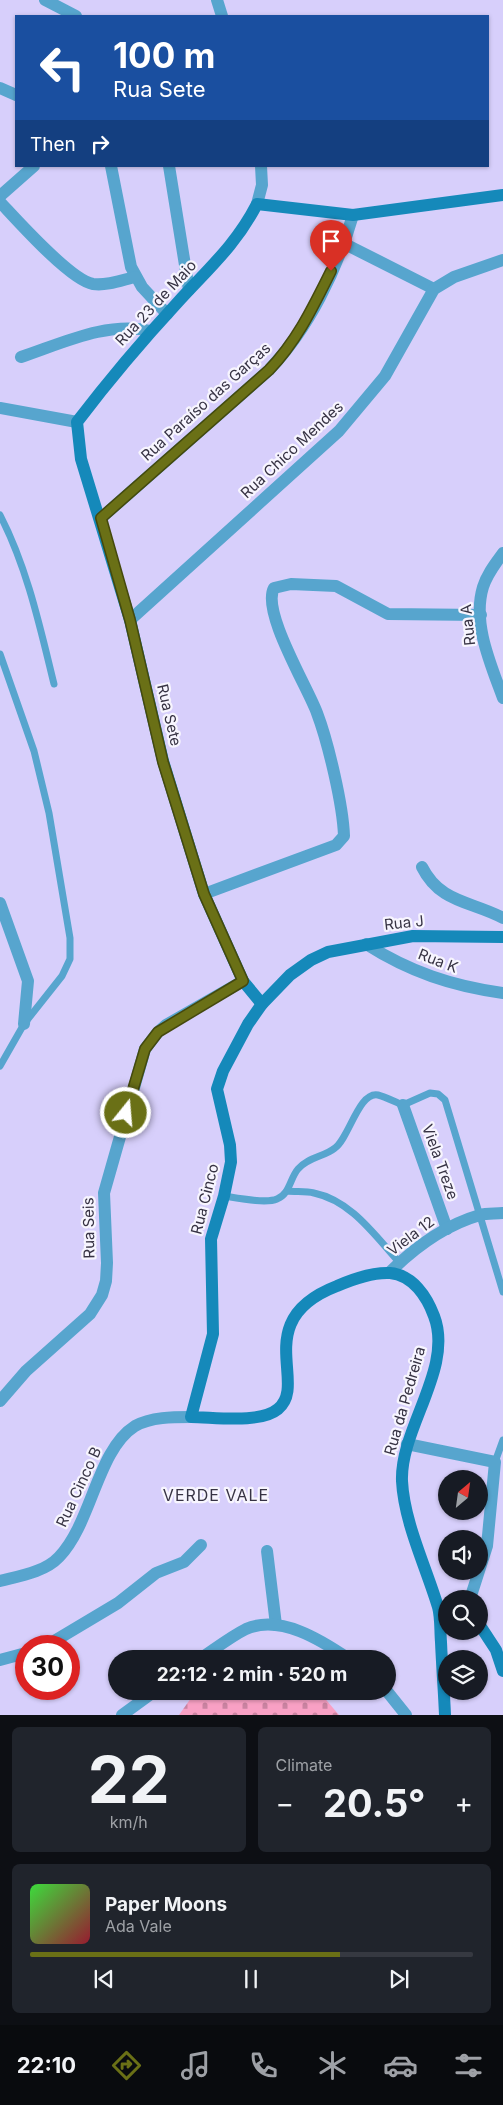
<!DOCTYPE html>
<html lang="en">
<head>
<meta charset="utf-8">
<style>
  :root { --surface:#171b24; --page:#20242c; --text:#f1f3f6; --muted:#9ea1a6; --line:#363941; --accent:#6a7016 }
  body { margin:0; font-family:Inter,sans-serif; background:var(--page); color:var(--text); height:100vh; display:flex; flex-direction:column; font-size:19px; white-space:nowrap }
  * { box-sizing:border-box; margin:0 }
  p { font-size:16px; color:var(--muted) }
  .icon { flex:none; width:28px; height:28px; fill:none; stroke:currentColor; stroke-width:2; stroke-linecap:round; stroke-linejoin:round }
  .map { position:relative; height:1715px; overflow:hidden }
  .sheet { display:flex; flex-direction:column; gap:12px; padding:12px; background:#0d0f14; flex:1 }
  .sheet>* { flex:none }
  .banner { position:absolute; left:15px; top:15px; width:474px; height:152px; border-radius:0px; box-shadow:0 1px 4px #0004; background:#1a4fa0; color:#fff; overflow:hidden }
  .needle { width:32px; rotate:29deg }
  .fabs { position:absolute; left:438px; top:1470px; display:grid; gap:10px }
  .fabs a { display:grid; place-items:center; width:50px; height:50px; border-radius:50%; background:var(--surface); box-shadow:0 1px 4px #0004; font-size:25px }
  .speed { position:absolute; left:15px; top:1635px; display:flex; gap:10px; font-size:25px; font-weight:700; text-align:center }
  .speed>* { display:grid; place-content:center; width:65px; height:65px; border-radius:50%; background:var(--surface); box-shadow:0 1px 4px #0004; line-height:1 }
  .speed .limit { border:8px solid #d22; background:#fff; color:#111 }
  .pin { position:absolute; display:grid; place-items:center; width:42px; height:42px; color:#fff; margin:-51px -21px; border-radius:50% 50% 50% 0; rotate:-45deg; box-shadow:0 0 5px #0007 }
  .pin .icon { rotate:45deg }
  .me { position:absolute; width:55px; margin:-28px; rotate:17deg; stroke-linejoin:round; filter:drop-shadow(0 0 4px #0008) }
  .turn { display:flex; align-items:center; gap:18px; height:105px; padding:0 15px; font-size:22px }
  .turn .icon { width:65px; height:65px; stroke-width:2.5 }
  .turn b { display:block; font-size:35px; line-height:42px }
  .then { display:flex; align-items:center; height:48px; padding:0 15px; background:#0003; gap:10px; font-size:19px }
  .big { font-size:38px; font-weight:700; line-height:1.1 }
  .sheet .widget { flex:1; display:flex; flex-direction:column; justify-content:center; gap:8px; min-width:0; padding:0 18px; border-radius:8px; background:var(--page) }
  .sheet .dial { align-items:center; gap:0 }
  .dial b { font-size:65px; line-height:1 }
  .song { display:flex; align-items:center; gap:15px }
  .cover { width:60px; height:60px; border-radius:8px; background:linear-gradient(135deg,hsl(120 70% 55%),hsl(350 70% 35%)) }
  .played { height:5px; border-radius:2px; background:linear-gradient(90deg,var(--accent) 70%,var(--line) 70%) }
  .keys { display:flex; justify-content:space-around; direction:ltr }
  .heat { display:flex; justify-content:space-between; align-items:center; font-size:28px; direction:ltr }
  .sheet .tiles { flex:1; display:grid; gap:12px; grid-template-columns:1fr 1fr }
  .widget:last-child { grid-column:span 2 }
  .trip { position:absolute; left:108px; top:1650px; width:288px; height:50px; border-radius:25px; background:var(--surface); box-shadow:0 1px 4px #0004; font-weight:700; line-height:50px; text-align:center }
  .dock { display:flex; height:80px; justify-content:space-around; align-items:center; background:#090b0e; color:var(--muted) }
  .dock .icon { width:35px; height:35px }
  .dock .selected { color:var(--accent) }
  .dock b { font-size:22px; color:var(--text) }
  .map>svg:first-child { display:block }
  .cemetery { fill:url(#cemetery-stones) }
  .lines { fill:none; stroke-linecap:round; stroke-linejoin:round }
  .lane { stroke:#57a5ce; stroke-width:7 }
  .street { stroke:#57a5ce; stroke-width:12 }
  .secondary { stroke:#1589ba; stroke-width:12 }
  .route-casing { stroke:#45490e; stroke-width:12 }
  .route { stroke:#6a7016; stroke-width:9 }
  .labels { text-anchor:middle; stroke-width:4.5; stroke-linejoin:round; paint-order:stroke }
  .street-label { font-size:15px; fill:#373344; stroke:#f7f5fe }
  .neighbourhood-label { font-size:16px; letter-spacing:1px; fill:#373344; stroke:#f7f5fe }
</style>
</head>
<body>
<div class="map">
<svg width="503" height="1715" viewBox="0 0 503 1715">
  <defs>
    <pattern id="cemetery-stones" width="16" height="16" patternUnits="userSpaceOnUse" patternTransform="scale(1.25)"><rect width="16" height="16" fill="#f8a0c4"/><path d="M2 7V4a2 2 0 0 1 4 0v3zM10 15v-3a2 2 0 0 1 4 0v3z" fill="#ca83a1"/></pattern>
  </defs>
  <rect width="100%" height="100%" fill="#d7cffb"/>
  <polygon class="cemetery" points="196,1691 316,1691 322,1695 339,1715 179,1715"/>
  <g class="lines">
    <g class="lane">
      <path d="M0 515C27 567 40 627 54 684"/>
      <polyline points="0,654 34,751 49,813 70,938 70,959 62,976 24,1024 0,1066"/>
      <path d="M287 1191C296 1192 306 1191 314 1193 352 1201 375 1236 400 1263"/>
      <path d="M224 1196C237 1198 266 1204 277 1199 290 1194 290 1178 298 1169 308 1157 324 1157 335 1148 349 1138 359 1091 378 1095 386 1097 395 1102 403 1105L430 1093 438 1094 445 1100 503 1292"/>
      <polyline points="495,1462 503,1440"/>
    </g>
    <g class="street">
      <polyline points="45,0 76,16"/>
      <polyline points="217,0 222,16"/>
      <polyline points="0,88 16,95"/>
      <polyline points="111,166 131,267 142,287 167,314"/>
      <polyline points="169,166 189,290"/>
      <polyline points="0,196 34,166"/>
      <path d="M0 202C17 220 70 280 93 284 107 286 122 280 135 277"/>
      <polyline points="257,204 262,185 261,166"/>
      <polyline points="345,244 434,289"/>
      <path d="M21 357C63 343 107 321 151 331"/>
      <polyline points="0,408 77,422"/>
      <path d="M101 518 269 370C309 328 337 270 353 215"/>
      <path d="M503 553C495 564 487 574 483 587 472 623 491 665 503 698"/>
      <polyline points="130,620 339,431 385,376 434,289 454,277 503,260"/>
      <path d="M422 867C440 903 471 901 503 918"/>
      <path d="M204 894 336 845 344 836C343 805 328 742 317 713 308 688 261 611 274 588L291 584 336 586 388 614 481 615"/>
      <polyline points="0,903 28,981 24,1024"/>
      <path d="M366 944C410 972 452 986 503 993"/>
      <polyline points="403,1105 447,1229"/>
      <path d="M389 1273C414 1248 445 1225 480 1215 487 1213 496 1214 503 1213"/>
      <polyline points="0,1401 26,1371 90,1314 102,1295 106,1281 107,1263 104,1193 145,1049 158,1032 166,1025 243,981"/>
      <polyline points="407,1444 495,1462 487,1546 470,1599"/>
      <polyline points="267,1551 276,1625"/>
      <path d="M0 1581C20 1576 45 1572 59 1557 92 1523 97 1450 135 1426 151 1417 173 1417 191 1417"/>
      <polyline points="46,1646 118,1603 156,1573 184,1562 201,1545"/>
      <path d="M200 1659C215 1649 230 1637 246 1629 280 1614 321 1640 349 1659"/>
      <polyline points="0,1660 26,1653"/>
      <polyline points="386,1690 406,1715"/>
      <polyline points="122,1715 155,1691"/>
    </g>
    <g class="secondary">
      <path d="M262 1004 243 981 204 894 163 761 130 620 81 459 77 422C109 380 142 341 178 302 208 269 236 245 257 204L353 215 503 195"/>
      <polyline points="479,1624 496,1650 503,1671"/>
      <path d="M445 1715C444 1691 442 1666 441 1642 440 1631 441 1618 438 1607 426 1567 404 1522 402 1481 400 1428 454 1368 434 1316 427 1297 413 1275 390 1273 372 1272 353 1279 337 1286 249 1320 309 1384 278 1409 260 1424 214 1417 191 1417L213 1334 211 1239 224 1196 231 1162 230 1145 217 1089 223 1071 248 1024 262 1004 290 975 311 960 328 952 413 936 503 937"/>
    </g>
  </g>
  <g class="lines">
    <g class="route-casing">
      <path id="route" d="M126 1113 145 1049 158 1032 243 981 204 894 163 762 130 620 101 518 269 370C297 341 313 307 331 271"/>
    </g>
    <use href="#route" class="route"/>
  </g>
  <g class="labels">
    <g class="street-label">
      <text transform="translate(156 303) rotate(-47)" y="5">Rua 23 de Maio</text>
      <text transform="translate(206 402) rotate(-42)" y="5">Rua Paraíso das Garças</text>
      <text transform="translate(292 450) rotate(-43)" y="5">Rua Chico Mendes</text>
      <text transform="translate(468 625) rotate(-96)" y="5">Rua A</text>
      <text transform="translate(169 715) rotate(77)" y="5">Rua Sete</text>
      <text transform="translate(404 923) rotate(-6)" y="5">Rua J</text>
      <text transform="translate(438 961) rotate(21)" y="5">Rua K</text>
      <text transform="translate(440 1162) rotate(70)" y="5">Viela Treze</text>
      <text transform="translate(205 1199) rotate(-76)" y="5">Rua Cinco</text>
      <text transform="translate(89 1228) rotate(-91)" y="5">Rua Seis</text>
      <text transform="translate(411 1236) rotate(-37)" y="5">Viela 12</text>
      <text transform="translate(405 1401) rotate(-74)" y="5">Rua da Pedreira</text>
      <text transform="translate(79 1487) rotate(-65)" y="5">Rua Cinco B</text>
    </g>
    <g class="neighbourhood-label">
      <text x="216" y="1501">VERDE VALE</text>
    </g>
  </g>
</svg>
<div class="fabs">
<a><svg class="needle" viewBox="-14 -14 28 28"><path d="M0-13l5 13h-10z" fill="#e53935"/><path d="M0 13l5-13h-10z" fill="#9ea1a6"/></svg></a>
<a><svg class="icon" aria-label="sound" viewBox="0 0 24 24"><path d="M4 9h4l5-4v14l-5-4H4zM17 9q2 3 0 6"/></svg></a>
<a><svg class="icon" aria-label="search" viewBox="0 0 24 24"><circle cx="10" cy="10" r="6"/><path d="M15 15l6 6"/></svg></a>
<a><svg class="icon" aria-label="layers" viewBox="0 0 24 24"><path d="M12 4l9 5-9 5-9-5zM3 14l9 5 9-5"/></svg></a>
</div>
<div class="speed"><div class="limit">30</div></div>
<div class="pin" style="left:331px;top:271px;background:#d93025"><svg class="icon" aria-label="arrive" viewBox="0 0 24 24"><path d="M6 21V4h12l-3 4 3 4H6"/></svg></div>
<svg class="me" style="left:126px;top:1113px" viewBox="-20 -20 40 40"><circle r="17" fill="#6a7016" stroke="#fff" stroke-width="3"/><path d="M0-11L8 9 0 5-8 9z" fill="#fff"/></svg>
<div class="trip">22:12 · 2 min · 520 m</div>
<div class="banner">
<div class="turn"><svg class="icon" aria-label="left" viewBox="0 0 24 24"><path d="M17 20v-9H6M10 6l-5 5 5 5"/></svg><div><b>100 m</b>Rua Sete</div></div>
<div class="then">Then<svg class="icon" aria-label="right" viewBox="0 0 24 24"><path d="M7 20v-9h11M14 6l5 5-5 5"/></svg></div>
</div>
</div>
<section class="sheet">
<div class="tiles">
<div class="widget dial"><b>22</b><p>km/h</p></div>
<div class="widget"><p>Climate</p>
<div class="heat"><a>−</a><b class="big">20.5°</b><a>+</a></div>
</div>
<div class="widget">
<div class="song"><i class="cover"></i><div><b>Paper Moons</b><p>Ada Vale</p></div></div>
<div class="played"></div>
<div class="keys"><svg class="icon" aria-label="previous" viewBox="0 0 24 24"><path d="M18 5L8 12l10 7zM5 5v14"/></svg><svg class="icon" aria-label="pause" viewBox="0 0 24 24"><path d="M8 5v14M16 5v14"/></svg><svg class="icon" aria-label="next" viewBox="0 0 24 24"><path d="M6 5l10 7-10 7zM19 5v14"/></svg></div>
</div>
</div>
</section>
<nav class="dock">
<b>22:10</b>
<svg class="icon selected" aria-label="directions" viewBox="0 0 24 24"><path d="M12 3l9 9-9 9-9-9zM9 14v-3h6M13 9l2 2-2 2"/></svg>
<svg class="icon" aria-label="music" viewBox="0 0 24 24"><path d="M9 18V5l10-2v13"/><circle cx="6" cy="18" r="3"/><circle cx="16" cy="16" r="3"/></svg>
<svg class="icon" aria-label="phone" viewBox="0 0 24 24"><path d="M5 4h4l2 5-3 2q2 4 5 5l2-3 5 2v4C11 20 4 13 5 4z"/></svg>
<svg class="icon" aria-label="climate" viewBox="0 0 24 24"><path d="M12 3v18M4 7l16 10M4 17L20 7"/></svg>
<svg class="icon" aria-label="car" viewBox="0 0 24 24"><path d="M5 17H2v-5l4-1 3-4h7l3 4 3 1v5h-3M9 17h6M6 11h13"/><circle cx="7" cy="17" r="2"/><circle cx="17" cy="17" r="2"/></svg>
<svg class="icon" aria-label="filters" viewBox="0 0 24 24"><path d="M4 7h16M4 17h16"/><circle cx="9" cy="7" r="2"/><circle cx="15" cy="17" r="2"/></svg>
</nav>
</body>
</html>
